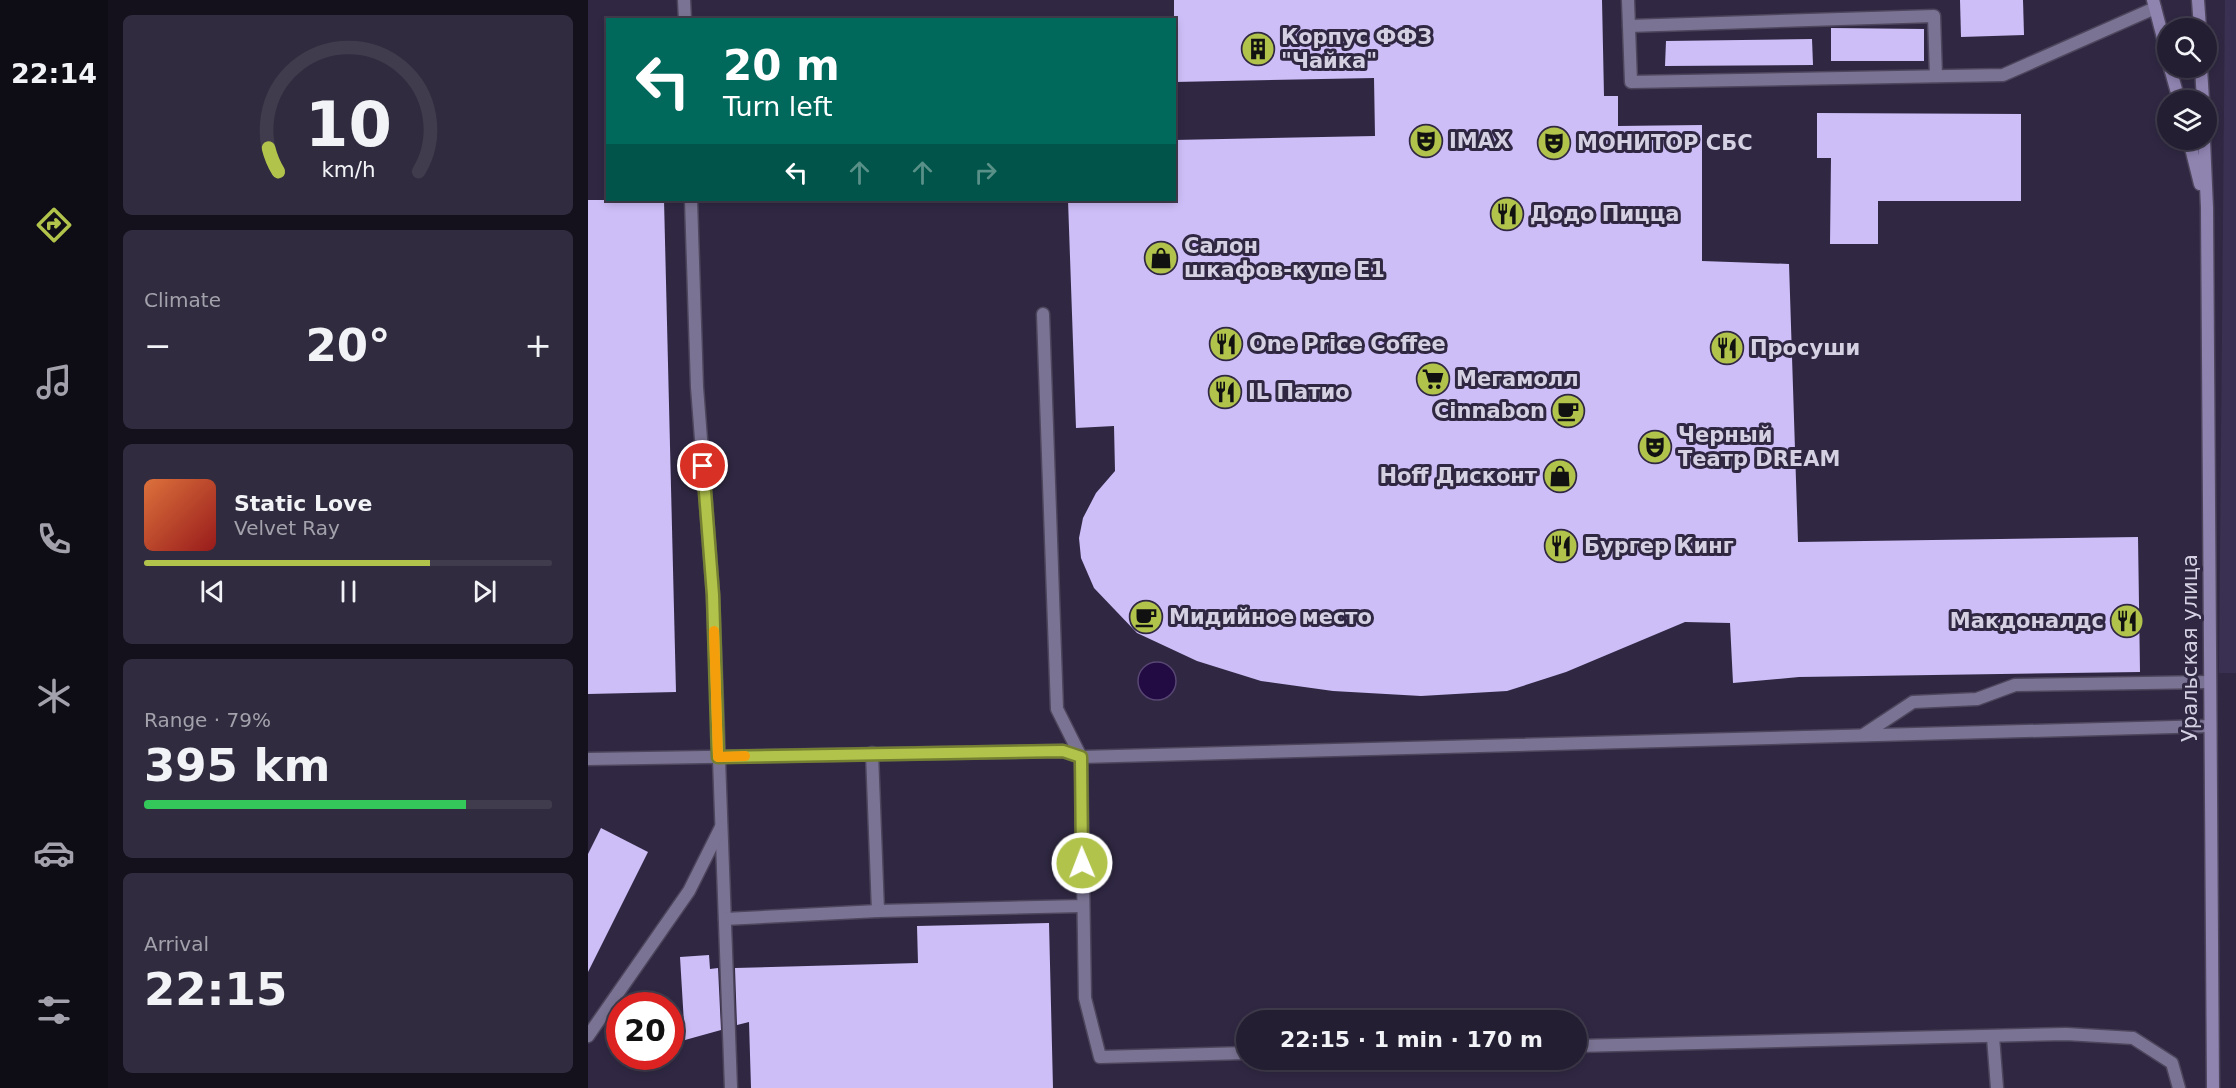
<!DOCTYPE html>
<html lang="en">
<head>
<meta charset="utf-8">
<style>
  :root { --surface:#241e32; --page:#302b3e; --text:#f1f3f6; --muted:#a3a2ac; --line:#413c4d; --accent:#b2c34c }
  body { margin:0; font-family:"DejaVu Sans",sans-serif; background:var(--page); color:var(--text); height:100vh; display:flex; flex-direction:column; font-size:22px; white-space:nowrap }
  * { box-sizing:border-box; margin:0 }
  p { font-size:20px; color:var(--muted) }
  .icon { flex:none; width:33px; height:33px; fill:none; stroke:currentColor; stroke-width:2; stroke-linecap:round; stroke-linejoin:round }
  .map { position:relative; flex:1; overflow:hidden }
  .side { display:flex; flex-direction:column; gap:15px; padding:15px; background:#14101c; width:480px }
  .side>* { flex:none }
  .hud { position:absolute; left:18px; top:18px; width:570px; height:183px; border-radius:0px; box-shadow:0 3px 9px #0003,0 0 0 2px var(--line); background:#00695c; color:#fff; overflow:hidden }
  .controls { position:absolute; left:1569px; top:18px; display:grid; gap:12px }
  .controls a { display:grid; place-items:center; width:60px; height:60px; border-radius:50%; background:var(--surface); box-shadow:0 3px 9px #0003,0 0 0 2px var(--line); font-size:30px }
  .speed { position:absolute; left:18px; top:992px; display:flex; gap:12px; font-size:30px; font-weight:700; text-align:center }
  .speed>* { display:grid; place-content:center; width:78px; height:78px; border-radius:50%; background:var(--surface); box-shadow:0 3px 9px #0003,0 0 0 2px var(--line); line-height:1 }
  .speed .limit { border:9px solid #d22; background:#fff; color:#111 }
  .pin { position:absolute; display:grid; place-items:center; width:51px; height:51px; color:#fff; margin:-26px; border:3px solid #fff; border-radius:50%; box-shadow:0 2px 6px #0007 }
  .me { position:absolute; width:66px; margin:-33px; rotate:359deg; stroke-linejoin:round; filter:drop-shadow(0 0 4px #0008) }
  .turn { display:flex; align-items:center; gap:21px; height:126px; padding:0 18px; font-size:27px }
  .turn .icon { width:78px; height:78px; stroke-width:2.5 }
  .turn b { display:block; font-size:42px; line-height:51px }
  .lanes { display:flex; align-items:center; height:57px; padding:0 18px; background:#0003; justify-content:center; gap:30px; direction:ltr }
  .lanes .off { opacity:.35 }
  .big { font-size:45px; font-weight:700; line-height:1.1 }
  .side .card { flex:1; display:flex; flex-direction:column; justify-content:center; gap:9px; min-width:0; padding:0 21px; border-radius:9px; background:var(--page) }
  .side .dial { align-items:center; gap:0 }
  .dial svg { height:156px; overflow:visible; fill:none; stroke:var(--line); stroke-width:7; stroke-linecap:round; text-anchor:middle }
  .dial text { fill:var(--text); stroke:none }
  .song { display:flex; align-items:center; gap:18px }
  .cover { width:72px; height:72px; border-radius:9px; background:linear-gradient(135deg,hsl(20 70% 55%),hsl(0 70% 35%)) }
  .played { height:6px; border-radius:3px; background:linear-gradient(90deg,var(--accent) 70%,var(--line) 70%) }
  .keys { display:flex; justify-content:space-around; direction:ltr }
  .heat { display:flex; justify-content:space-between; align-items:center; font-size:33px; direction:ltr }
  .charge { height:9px; border-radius:4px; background:linear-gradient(90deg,#34c759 79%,var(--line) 0) }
  .trip { position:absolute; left:648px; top:1010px; width:351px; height:60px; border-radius:30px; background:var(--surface); box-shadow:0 3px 9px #0003,0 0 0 2px var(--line); font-weight:700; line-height:60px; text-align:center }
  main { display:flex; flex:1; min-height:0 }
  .tab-bar { display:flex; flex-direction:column; width:108px; justify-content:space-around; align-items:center; background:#0e0c14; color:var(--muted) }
  .tab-bar .icon { width:42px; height:42px }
  .tab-bar .on { color:var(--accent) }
  .tab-bar b { font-size:27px; color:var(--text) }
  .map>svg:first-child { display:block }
  .built { fill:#3a3051 }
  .water { fill:#220a43; stroke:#584673; stroke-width:1.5 }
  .building { fill:#cdbef7 }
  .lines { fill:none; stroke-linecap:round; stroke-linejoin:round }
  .service-casing { stroke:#4d465d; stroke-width:15 }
  .secondary-casing { stroke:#4d465d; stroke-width:15 }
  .service { stroke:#7b7393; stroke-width:12 }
  .secondary { stroke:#8f83b0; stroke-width:12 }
  .route-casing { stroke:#747f31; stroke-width:15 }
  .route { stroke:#b2c34c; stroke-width:10 }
  .slow { stroke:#f59e0b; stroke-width:10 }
  .labels { text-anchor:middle; stroke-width:6; stroke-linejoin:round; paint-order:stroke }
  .poi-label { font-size:21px; font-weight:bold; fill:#d5d1e3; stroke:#302843; text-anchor:start }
  .street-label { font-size:21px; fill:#d5d1e3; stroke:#302843 }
</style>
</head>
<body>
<main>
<nav class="tab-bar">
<b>22:14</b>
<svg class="icon on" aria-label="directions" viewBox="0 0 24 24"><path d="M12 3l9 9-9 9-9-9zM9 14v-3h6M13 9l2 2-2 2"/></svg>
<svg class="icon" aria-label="music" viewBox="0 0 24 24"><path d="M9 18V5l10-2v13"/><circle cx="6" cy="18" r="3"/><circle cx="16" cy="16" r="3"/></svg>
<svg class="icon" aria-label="phone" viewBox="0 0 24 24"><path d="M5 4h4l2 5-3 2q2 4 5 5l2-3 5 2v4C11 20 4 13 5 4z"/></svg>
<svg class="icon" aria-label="climate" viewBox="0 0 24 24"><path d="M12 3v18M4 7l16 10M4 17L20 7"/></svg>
<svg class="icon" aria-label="car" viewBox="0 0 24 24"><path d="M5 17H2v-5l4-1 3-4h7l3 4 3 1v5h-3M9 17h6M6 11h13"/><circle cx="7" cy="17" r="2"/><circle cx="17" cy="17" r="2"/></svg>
<svg class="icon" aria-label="filters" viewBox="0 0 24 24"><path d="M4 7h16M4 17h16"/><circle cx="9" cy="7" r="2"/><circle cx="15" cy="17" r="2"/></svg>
</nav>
<section class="side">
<div class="card dial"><svg viewBox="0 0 100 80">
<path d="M14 69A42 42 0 1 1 86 69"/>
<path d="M14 69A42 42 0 0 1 9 57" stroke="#b2c34c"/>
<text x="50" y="56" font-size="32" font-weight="700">10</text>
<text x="50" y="72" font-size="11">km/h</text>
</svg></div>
<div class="card"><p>Climate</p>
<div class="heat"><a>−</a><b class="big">20°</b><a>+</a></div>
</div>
<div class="card">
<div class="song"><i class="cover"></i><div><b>Static Love</b><p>Velvet Ray</p></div></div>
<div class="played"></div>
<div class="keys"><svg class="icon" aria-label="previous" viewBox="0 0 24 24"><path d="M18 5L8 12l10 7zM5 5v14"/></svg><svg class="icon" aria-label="pause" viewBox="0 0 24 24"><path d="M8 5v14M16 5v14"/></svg><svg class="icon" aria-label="next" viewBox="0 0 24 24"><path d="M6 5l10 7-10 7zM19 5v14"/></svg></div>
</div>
<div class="card"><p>Range · 79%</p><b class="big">395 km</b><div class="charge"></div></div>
<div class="card"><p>Arrival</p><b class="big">22:15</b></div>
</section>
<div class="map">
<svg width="1648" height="1088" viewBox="0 0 1648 1088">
  <rect width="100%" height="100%" fill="#302843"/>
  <polygon class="built" points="1637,0 1648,0 1648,673 1631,673"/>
  <circle class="water" cx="569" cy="681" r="19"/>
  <g class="building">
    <polygon points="586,0 1014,0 1016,96 1030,96 1030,126 1114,125 1114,261 1201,264 1210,542 1550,537 1552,672 1211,677 1145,683 1142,623 1097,622 978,672 919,691 833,696 745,691 673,681 609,661 549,633 506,588 493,558 491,538 495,518 508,493 527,471 526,426 488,428 480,200 586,200 586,140 787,136 786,78 586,82"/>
    <polygon points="1372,0 1435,0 1436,35 1373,37"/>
    <polygon points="1243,28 1336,29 1336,61 1243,61"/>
    <polygon points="1224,39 1225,65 1077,66 1078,41"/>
    <polygon points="1229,113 1433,114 1433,201 1290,201 1290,244 1242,244 1243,158 1229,158"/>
    <polygon points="0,200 76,200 88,692 0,694"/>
    <polygon points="13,828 60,852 0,972 0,854"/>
    <polygon points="461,923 465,1088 163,1088 161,1022 149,1025 147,968 330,963 329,926"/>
    <polygon points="121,955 122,969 130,968 133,1030 97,1040 92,957"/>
  </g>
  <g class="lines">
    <g class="service-casing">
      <g id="service">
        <polyline points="96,0 97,20"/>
        <polyline points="1040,0 1043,82 1415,75 1567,8"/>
        <polyline points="1041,26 1346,16 1348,76"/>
        <polyline points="103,200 109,387 125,595 143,1088"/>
        <polyline points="455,314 469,709 493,757 497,998 512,1057 658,1053"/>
        <polyline points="1275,735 1325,702 1389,699 1427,685 1621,682"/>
        <polyline points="284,753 290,911 494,906"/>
        <polyline points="0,759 475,751 493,757 1622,726"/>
        <polyline points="137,919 290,911"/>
        <polyline points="0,1036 101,891 133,827"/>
        <polyline points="1405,1037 1409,1088"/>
        <polyline points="988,1046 1478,1034 1545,1038 1584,1063 1591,1088"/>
      </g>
    </g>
    <g class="secondary-casing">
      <g id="secondary">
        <polyline points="1565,0 1580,57"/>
        <polyline points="1610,0 1612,28"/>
        <polyline points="1582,68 1591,100"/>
        <polyline points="1613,68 1615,100"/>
        <polyline points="1601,140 1612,184"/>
        <polyline points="1616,140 1619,208 1625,1088"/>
      </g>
    </g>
    <use href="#service" class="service"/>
    <use href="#secondary" class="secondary"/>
  </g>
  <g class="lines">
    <g class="route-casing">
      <polyline id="route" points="115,466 125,595 130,757 475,751 493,757 494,863"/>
    </g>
    <use href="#route" class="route"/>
    <polyline class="slow" points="126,631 130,757 157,756"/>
  </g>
  <defs>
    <g id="building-disc" transform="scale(1.725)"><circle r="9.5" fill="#b2c34c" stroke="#302843"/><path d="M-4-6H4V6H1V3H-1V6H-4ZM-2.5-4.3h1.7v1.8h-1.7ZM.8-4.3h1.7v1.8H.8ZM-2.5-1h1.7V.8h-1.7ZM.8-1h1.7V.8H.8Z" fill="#111"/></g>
    <g id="theatre-disc" transform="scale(1.725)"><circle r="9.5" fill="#b2c34c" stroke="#302843"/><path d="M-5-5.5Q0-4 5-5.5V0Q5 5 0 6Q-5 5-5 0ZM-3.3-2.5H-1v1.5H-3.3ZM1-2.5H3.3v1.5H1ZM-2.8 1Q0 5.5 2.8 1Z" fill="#111"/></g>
    <g id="restaurant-disc" transform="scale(1.725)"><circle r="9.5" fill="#b2c34c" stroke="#302843"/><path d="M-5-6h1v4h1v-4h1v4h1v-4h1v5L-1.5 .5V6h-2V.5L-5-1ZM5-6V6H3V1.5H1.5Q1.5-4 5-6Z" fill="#111"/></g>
    <g id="shop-disc" transform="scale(1.725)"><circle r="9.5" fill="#b2c34c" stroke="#302843"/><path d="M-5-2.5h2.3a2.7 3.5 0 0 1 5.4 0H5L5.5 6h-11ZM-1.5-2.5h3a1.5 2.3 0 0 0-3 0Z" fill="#111"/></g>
    <g id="supermarket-disc" transform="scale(1.725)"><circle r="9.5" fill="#b2c34c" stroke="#302843"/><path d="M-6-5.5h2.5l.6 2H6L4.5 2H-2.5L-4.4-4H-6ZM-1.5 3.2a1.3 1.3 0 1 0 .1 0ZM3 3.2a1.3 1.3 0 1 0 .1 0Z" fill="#111"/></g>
    <g id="cafe-disc" transform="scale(1.725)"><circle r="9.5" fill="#b2c34c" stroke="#302843"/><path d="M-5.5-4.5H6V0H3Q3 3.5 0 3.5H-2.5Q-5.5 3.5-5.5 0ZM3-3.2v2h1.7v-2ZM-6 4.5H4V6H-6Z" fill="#111"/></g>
  </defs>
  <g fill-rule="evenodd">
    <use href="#building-disc" x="670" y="49"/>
    <use href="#theatre-disc" x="838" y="141"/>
    <use href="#theatre-disc" x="966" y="143"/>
    <use href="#restaurant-disc" x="919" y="214"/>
    <use href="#shop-disc" x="573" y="258"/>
    <use href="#restaurant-disc" x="638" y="344"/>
    <use href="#restaurant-disc" x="1139" y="348"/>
    <use href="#supermarket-disc" x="845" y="379"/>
    <use href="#restaurant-disc" x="637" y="392"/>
    <use href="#cafe-disc" x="980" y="411"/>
    <use href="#theatre-disc" x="1067" y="447"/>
    <use href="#shop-disc" x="972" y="476"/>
    <use href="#restaurant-disc" x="973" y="546"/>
    <use href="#cafe-disc" x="558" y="617"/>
    <use href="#restaurant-disc" x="1539" y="621"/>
  </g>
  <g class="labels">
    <g class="poi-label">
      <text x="693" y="44">Корпус ФФЗ<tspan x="693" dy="24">"Чайка"</tspan></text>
      <text x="861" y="148">IMAX</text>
      <text x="989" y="150">МОНИТОР СБС</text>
      <text x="942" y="221">Додо Пицца</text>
      <text x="596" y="253">Салон<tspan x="596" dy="24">шкафов-купе Е1</tspan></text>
      <text x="661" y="351">One Price Coffee</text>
      <text x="1162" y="355">Просуши</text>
      <text x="868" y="386">Мегамолл</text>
      <text x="660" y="399">IL Патио</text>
      <text x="957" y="418" text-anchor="end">Cinnabon</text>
      <text x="1090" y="442">Черный<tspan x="1090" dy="24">Театр DREAM</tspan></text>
      <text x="949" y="483" text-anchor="end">Hoff Дисконт</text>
      <text x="996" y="553">Бургер Кинг</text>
      <text x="581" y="624">Мидийное место</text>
      <text x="1516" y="628" text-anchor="end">Макдоналдс</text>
    </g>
    <g class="street-label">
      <text transform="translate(1602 648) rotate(-90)" y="7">Уральская улица</text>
    </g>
  </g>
</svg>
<div class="controls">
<a><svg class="icon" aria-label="search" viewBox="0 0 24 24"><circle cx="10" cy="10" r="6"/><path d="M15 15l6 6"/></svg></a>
<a><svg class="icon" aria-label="layers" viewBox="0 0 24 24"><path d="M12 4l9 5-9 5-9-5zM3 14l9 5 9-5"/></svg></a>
</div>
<div class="speed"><div class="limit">20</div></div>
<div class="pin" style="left:115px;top:466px;background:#d93025"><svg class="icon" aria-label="arrive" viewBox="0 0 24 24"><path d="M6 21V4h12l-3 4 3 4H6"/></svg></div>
<svg class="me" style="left:494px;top:863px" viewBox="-20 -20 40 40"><circle r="17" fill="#b2c34c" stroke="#fff" stroke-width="3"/><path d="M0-11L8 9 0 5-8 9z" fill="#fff"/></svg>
<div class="trip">22:15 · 1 min · 170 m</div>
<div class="hud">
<div class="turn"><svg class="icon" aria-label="left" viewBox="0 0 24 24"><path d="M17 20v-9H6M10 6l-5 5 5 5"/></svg><div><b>20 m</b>Turn left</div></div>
<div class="lanes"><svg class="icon" aria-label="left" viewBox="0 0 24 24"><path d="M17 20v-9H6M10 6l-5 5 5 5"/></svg><svg class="icon off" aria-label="ahead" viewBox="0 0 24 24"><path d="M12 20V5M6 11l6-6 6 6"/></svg><svg class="icon off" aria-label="ahead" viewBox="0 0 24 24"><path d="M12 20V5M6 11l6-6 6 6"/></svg><svg class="icon off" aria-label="right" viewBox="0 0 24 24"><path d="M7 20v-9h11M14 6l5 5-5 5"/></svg></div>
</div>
</div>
</main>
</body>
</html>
